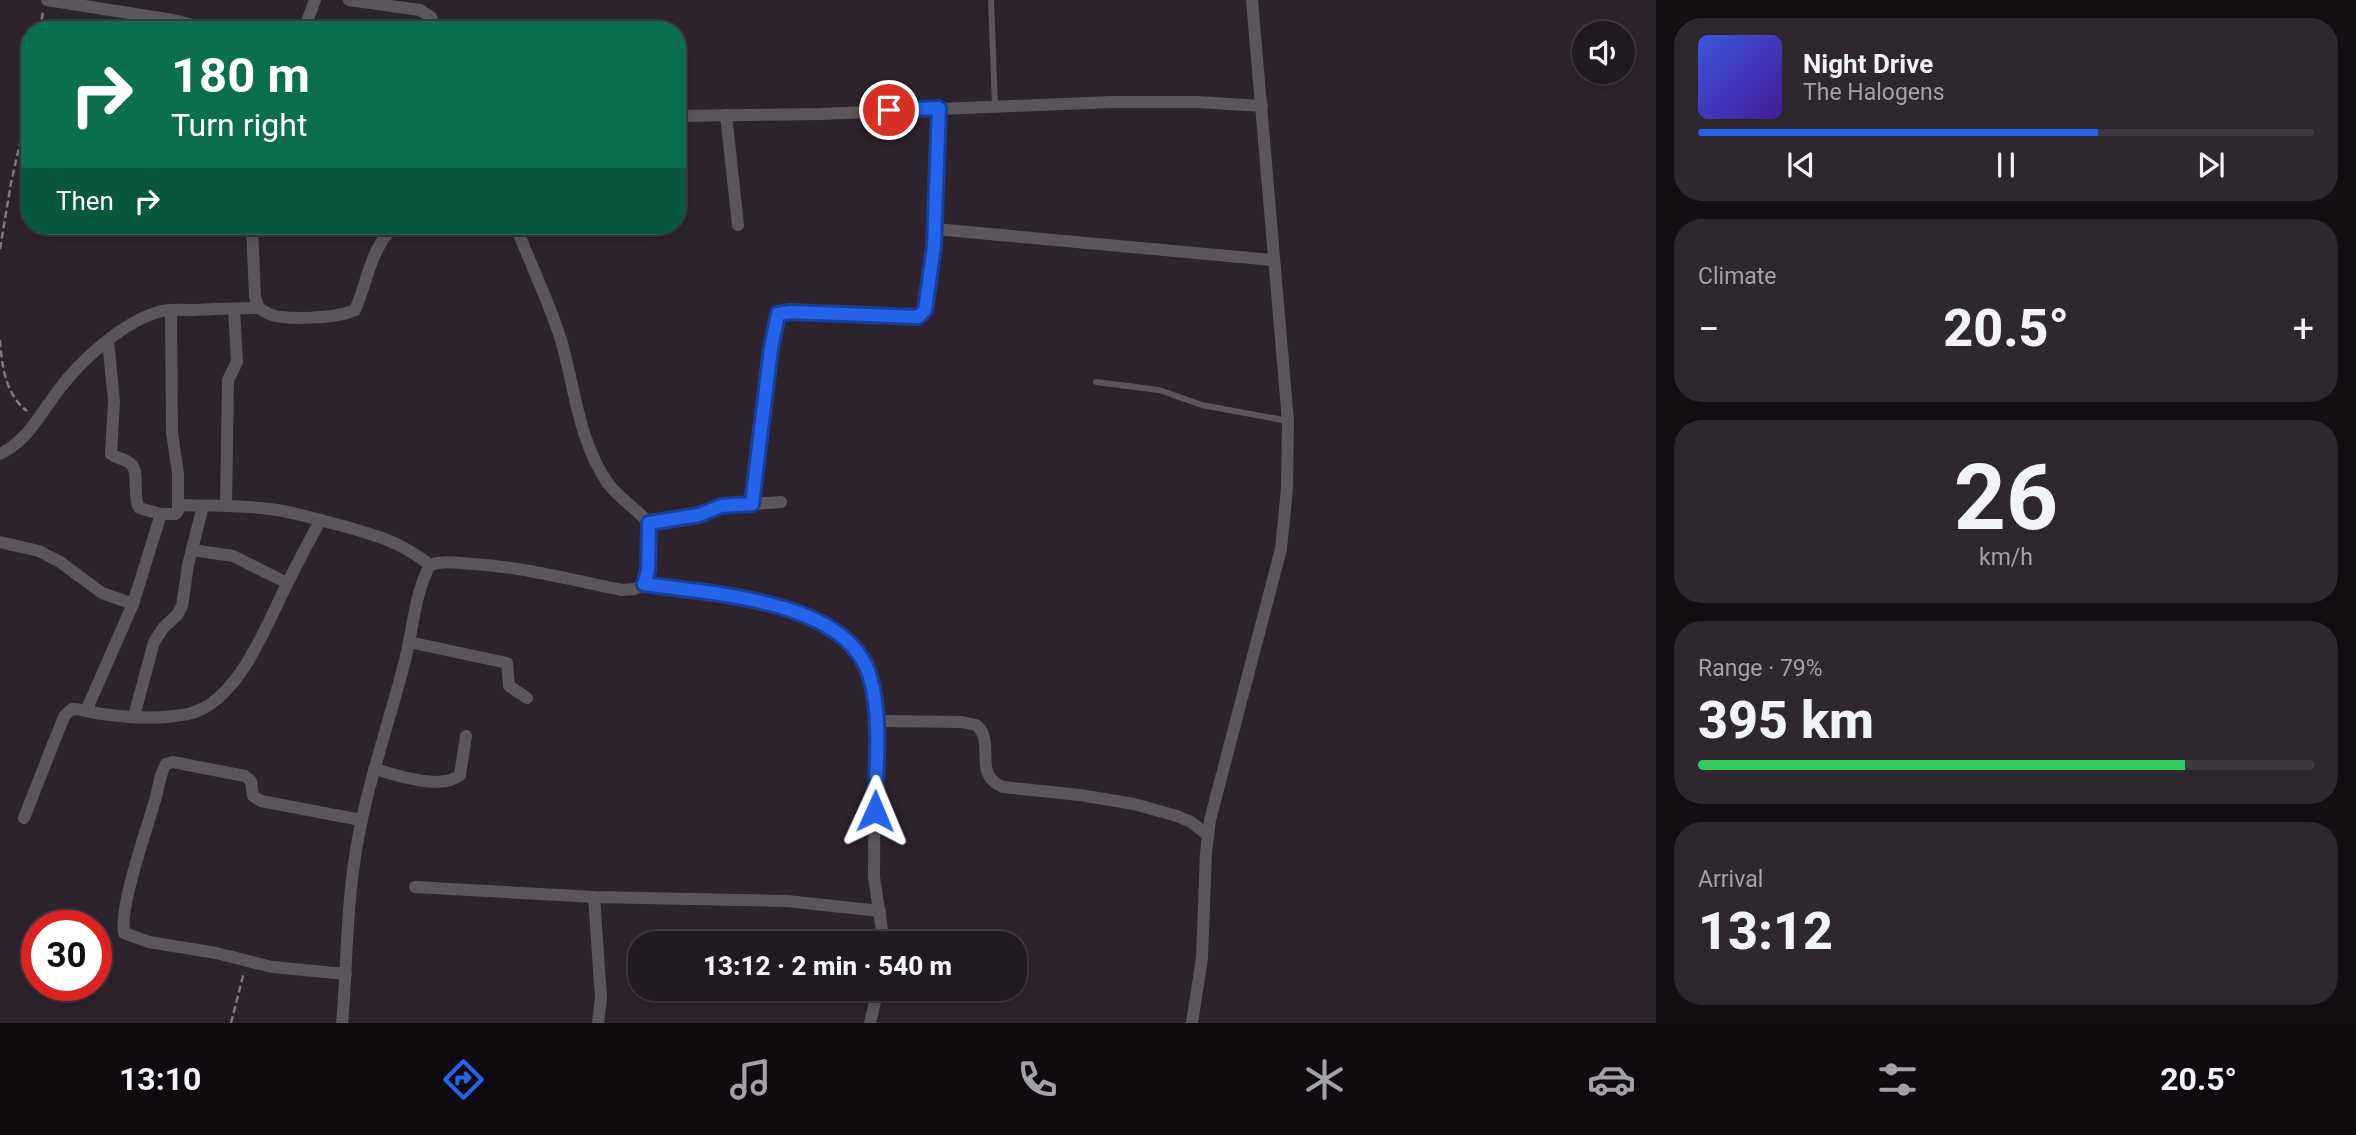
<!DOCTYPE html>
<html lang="en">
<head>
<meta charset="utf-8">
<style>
  :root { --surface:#221a21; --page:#2e272e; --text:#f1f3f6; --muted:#a2a1a5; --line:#3f383f; --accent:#2563eb }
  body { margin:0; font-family:Roboto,sans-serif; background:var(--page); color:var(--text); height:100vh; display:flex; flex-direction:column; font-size:26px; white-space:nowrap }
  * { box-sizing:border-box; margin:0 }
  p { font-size:23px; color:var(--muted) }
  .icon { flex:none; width:38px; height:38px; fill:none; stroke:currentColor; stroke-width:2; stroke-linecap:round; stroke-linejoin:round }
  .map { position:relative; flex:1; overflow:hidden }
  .side { display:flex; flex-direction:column; gap:18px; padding:18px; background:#130e12; width:700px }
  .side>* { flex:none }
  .top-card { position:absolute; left:21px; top:21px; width:665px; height:214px; border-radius:28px; box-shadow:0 4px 10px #0003,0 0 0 2px var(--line); background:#0b6e4f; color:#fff; overflow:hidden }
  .controls { position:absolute; left:1572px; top:21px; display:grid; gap:14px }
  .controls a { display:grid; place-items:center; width:63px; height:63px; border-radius:50%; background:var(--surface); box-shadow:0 4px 10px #0003,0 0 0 2px var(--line); font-size:35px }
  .speed { position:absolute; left:21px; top:910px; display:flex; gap:14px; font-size:35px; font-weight:700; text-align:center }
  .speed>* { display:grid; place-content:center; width:91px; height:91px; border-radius:50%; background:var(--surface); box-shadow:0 4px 10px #0003,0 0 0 2px var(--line); line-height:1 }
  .speed .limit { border:10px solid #d22; background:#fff; color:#111 }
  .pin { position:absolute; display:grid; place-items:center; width:60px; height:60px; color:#fff; margin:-30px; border:4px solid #fff; border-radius:50%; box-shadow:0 2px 7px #0007 }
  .me { position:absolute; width:77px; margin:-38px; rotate:1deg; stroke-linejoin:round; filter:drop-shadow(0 0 5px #0008) }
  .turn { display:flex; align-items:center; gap:24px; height:147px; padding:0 35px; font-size:32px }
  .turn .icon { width:91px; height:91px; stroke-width:2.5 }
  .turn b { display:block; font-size:49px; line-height:60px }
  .then { display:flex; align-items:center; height:66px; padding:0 35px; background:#0003; gap:14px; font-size:26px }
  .big { font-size:52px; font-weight:800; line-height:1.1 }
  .side .card { flex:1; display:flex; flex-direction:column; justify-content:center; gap:10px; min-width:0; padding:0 24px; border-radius:28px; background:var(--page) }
  .side .dial { align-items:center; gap:0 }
  .dial b { font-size:91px; line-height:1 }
  .song { display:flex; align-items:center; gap:21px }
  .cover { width:84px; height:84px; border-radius:10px; background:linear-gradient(135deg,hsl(230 70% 55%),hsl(260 70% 35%)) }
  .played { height:7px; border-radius:4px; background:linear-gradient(90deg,var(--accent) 65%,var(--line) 65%) }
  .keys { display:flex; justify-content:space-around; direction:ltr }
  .heat { display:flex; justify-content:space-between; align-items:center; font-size:38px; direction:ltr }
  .charge { height:10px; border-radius:5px; background:linear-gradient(90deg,#34c759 79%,var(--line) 0) }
  .trip { position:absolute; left:628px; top:931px; width:399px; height:70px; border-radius:28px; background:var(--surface); box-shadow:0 4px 10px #0003,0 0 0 2px var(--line); font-weight:800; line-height:70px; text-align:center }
  .tab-bar { display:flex; height:112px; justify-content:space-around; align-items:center; background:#0e0a0d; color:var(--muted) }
  .tab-bar .icon { width:49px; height:49px }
  .tab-bar .on { color:var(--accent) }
  .tab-bar b { font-size:32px; color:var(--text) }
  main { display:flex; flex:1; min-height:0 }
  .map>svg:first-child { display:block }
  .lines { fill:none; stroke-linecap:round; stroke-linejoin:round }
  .path { stroke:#817880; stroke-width:2.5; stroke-dasharray:7 3.5; stroke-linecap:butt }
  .lane { stroke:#5b565a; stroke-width:6 }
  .street { stroke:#5b565a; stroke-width:12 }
  .route-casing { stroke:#184099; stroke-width:18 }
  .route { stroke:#2563eb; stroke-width:12 }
</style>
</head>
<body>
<main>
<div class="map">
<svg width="1656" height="1023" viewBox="0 0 1656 1023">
  <rect width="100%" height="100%" fill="#2d232c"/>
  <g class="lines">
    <g class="path">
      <polyline points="40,30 43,12"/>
      <polyline points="0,249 11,183 30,99"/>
      <path d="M0 340C2 366 5 394 27 411"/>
      <polyline points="231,1023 244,972"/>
    </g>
    <g class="lane">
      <polyline points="991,0 995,106"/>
      <polyline points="1096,382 1159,390 1202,405 1288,421"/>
    </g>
    <g class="street">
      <polyline points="47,0 173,20 214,30"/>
      <polyline points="349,0 420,10 431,17 435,30"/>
      <polyline points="304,30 315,0"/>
      <polyline points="726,115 738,225"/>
      <polyline points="677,116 821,114 1111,102 1197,102 1262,106"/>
      <path d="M252 226 255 297 259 308C262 310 265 312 269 314 286 321 338 318 355 310 368 281 370 248 395 226"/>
      <polyline points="935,229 1273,260"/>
      <path d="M108 341 114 401 111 454C118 459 126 459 131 464 140 472 132 495 139 508L161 514"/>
      <path d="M0 454C28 440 39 416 57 392 80 361 124 320 162 311 172 309 184 310 194 310 216 309 237 308 259 308"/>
      <polyline points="752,504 771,348 778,314 790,312 918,317 925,311 934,246 939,108"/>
      <path d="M179 505C209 506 240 505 270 509 295 512 319 520 343 526 378 536 401 542 430 565"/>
      <polyline points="226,505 228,380 237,362 234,309"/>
      <polyline points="649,523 663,519 694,516 721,506 781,502"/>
      <polyline points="0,542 39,551 60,562 102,593 133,604"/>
      <polyline points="192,550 233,556 287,583"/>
      <path d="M644 584C711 594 816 597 859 655 869 668 872 685 875 701L874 877 884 943"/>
      <polyline points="409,642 507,663 509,686 527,698"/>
      <polyline points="86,711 133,604 161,514 176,514 178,511 178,474 172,432 171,311"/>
      <polyline points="134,716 154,642 163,628 177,615 182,606 188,565 203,506"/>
      <path d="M876 721 962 722 976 725C997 742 971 774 1003 787L1080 795 1134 804 1177 816 1191 822 1208 835"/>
      <path d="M374 769C398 775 440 791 460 775L466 736"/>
      <path d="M24 818 59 729 65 715 72 709C83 709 92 713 103 714 130 718 162 719 188 714 238 703 266 626 286 586 297 564 308 542 321 520"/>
      <polyline points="415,887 594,897 787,901 880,911"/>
      <polyline points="594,897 601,998 598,1023"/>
      <path d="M346 974 272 967 216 953 149 942 124 933C119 907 147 829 155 800 159 788 159 775 166 764L173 762 245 776 251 781 253 796 261 801 361 820"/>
      <path d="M342 1023C347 970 346 916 354 864 363 797 386 733 403 668 413 634 413 597 430 565 444 560 458 563 473 564 524 567 572 580 622 590L635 589 644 584 648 571 649 523C636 508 618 498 607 482 578 439 575 388 561 340 549 301 530 264 516 226"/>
      <polyline points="870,1023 878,989"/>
      <polyline points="1192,1023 1202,958 1206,853 1210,820 1281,549 1287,489 1288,421 1252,0"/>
    </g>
  </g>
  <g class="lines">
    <g class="route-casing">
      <path id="route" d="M875 811C876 770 882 717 870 677 848 599 710 594 644 584L648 571 649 523 699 515 721 506 752 504 771 348 778 314 790 312 918 317 925 310 934 246 939 108 889 110"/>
    </g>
    <use href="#route" class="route"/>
  </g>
</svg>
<div class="controls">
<a><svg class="icon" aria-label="sound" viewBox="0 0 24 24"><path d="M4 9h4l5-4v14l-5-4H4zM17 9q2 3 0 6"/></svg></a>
</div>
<div class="speed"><div class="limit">30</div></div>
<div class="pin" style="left:889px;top:110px;background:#d93025"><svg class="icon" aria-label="arrive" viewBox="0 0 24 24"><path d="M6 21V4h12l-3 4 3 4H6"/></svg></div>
<svg class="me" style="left:875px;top:811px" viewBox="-20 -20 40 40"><path d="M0-17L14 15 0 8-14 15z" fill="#2563eb" stroke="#fff" stroke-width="4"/></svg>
<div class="trip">13:12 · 2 min · 540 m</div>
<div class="top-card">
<div class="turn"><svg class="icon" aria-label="right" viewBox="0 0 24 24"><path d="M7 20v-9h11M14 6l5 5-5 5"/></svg><div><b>180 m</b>Turn right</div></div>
<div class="then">Then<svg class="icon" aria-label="right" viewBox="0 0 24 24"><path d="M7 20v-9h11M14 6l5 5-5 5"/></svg></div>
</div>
</div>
<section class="side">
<div class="card">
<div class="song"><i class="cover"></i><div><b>Night Drive</b><p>The Halogens</p></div></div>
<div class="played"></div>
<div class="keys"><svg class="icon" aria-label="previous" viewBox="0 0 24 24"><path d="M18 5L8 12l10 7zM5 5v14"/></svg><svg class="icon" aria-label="pause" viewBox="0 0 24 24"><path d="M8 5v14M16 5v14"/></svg><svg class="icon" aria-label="next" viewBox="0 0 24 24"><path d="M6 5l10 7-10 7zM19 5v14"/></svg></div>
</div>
<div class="card"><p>Climate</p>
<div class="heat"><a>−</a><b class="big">20.5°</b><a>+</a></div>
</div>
<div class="card dial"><b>26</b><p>km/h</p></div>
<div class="card"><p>Range · 79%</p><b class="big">395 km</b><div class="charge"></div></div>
<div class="card"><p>Arrival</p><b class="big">13:12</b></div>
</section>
</main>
<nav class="tab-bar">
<b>13:10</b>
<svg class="icon on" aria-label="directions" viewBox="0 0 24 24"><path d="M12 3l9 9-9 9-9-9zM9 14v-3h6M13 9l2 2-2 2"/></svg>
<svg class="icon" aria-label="music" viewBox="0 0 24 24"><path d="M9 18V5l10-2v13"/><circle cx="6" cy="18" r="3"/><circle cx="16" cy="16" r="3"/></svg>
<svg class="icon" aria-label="phone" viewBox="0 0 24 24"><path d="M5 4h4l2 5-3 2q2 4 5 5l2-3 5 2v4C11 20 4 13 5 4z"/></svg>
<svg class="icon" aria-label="climate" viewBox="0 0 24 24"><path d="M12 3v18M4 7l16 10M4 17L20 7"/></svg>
<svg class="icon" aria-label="car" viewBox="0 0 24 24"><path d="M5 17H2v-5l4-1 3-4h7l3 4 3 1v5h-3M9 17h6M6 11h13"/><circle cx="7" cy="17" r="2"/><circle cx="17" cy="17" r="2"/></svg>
<svg class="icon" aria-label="filters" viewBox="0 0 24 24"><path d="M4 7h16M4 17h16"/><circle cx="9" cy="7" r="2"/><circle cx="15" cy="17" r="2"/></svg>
<b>20.5°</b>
</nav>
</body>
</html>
